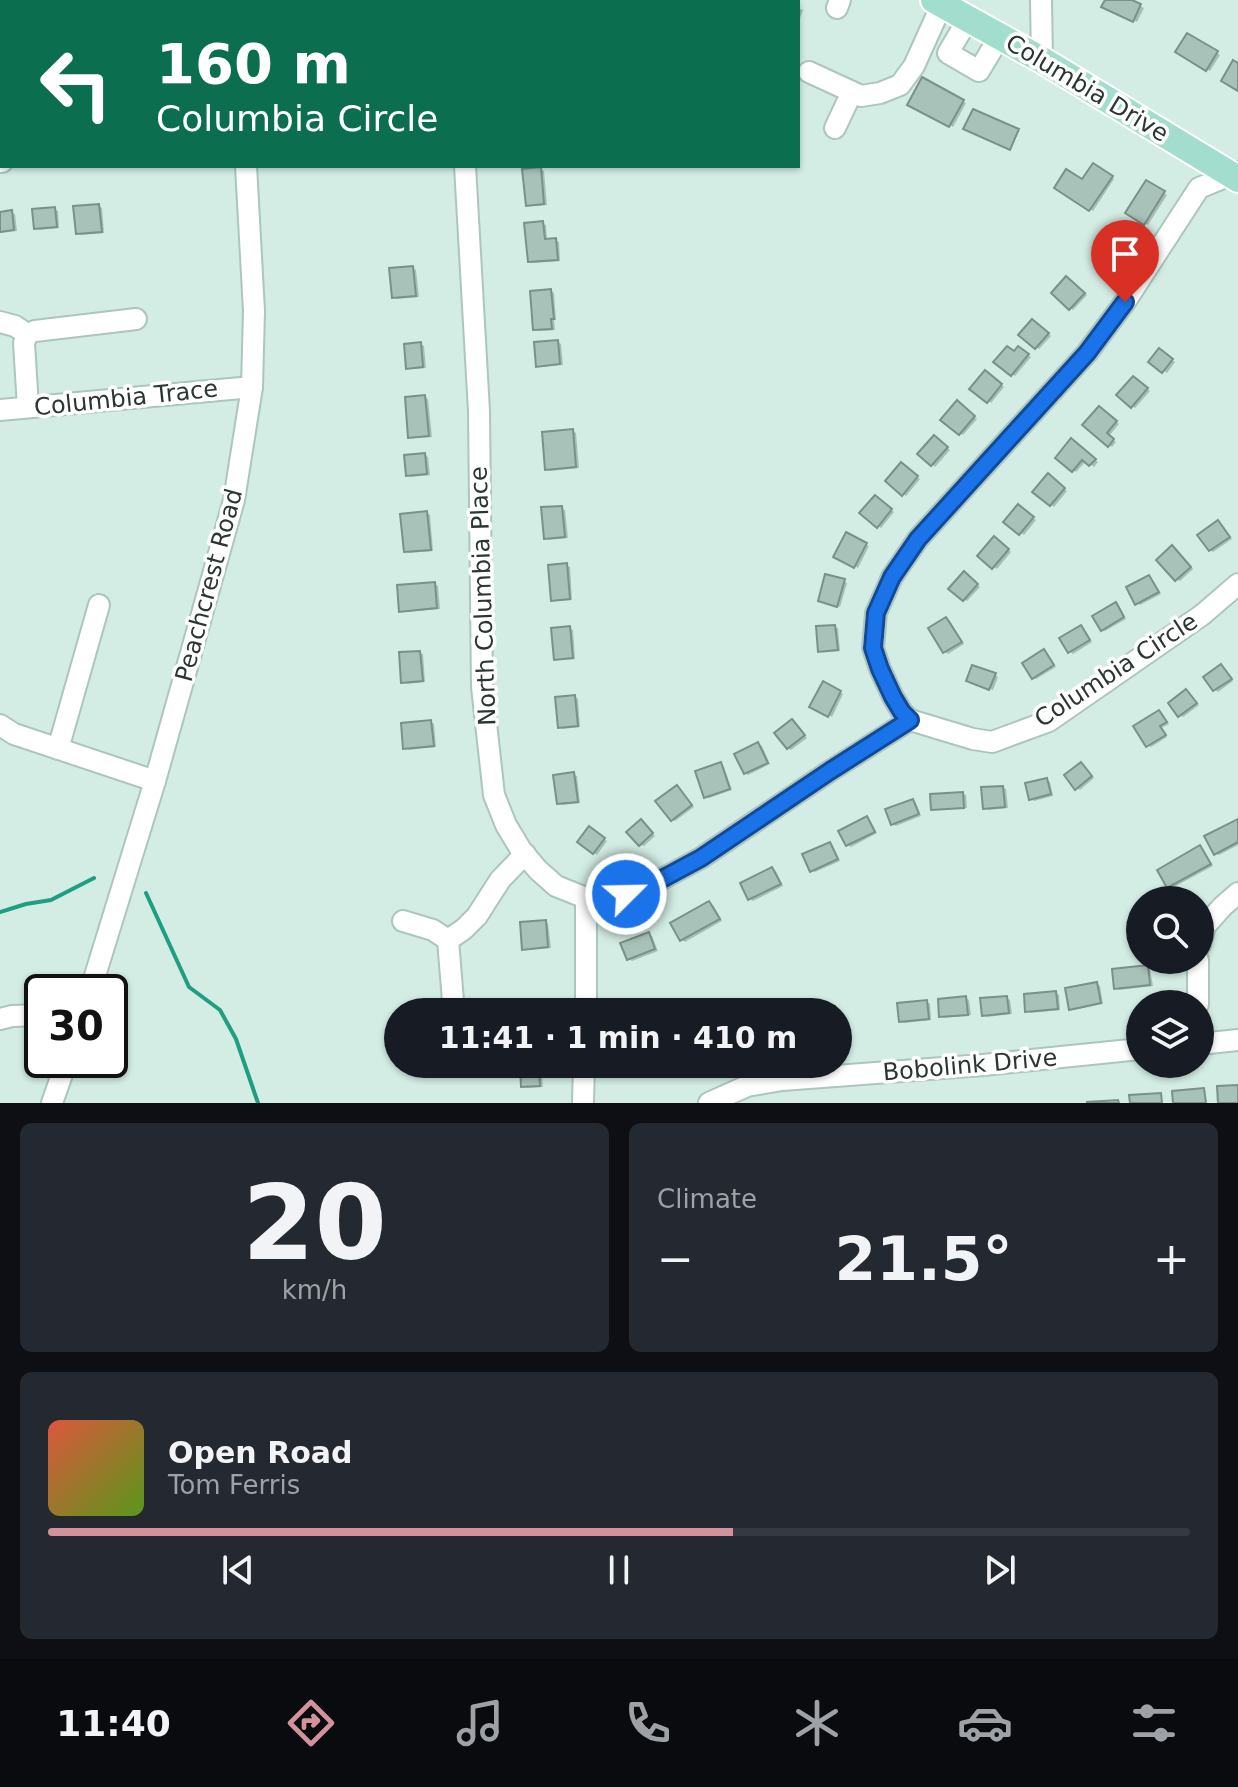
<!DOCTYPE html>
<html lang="en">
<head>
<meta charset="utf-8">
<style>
  :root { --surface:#171b24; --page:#242831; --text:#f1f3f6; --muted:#9ea1a6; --line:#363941; --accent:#d3929b }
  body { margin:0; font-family:"DejaVu Sans",sans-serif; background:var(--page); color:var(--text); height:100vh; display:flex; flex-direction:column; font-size:30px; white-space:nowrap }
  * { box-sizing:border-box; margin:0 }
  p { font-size:26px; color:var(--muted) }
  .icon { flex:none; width:44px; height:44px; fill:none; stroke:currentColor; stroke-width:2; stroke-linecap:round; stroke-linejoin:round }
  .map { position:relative; height:1103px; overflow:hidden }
  .sheet { display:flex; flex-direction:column; gap:20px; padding:20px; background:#0d0f14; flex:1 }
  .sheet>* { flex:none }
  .hud { position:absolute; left:0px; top:0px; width:800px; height:168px; box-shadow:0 2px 6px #0004; background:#0b6e4f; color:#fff; overflow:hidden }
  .tools { position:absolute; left:1126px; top:886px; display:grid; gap:16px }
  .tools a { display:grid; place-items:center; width:88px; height:88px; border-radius:50%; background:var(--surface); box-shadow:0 2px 6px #0004; font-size:40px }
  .speed { position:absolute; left:24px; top:974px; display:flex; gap:16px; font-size:40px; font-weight:700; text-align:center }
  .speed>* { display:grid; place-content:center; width:104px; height:104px; border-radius:50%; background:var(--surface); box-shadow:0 2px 6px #0004; line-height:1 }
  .speed .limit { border:4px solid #111; border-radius:12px; background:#fff; color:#111 }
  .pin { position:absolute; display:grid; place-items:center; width:68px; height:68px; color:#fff; margin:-82px -34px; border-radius:50% 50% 50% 0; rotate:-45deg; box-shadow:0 0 8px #0007 }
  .pin .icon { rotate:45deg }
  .me { position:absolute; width:88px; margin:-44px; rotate:67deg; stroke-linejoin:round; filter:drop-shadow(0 0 6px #0008) }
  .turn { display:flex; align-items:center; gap:28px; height:168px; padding:0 24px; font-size:36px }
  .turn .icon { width:104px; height:104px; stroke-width:2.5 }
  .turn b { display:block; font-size:56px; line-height:68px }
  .big { font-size:60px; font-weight:700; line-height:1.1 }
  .sheet .widget { flex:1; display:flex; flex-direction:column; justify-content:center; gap:12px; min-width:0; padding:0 28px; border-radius:12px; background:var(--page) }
  .sheet .dial { align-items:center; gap:0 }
  .dial b { font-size:104px; line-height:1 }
  .song { display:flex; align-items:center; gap:24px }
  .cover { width:96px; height:96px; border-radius:12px; background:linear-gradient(135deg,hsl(10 70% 55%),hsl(90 70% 35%)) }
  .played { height:8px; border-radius:4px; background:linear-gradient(90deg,var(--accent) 60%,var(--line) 60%) }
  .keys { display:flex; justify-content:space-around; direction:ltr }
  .heat { display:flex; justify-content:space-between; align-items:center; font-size:44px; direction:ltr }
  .sheet .tiles { flex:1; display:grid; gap:20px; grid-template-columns:1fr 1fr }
  .widget:last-child { grid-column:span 2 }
  .trip { position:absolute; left:384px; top:998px; width:468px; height:80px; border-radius:40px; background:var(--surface); box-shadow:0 2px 6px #0004; font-weight:700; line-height:80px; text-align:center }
  .tab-bar { display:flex; height:128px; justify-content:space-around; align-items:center; background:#090b0e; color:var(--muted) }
  .tab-bar .icon { width:56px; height:56px }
  .tab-bar .current { color:var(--accent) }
  .tab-bar b { font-size:36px; color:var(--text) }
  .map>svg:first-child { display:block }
  .shadow { fill:#0003 }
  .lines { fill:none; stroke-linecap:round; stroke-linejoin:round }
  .stream { stroke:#1f9e81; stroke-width:4 }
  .building { fill:#a9c2b9; stroke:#799189; stroke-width:2 }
  .minor-casing { stroke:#adc6bd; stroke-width:24 }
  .major-casing { stroke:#fff; stroke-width:30 }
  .minor { stroke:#fff; stroke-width:20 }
  .major { stroke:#a3ddcd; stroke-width:26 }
  .route-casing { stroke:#114b97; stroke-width:20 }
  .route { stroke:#1a73e8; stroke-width:14 }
  .labels { text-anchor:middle; stroke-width:7; stroke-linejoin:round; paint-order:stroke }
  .street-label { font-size:24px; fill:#2b3632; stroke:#fff }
</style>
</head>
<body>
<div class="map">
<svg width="1238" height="1103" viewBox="0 0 1238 1103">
  <rect width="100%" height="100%" fill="#d3ede4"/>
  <g class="shadow">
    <polygon points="1107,0 1135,0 1134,3 1144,8 1137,22 1104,6"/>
    <polygon points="798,8 803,10 798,23"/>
    <polygon points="1188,35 1220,55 1210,71 1178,52"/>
    <polygon points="922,80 966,103 953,127 910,104"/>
    <rect x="0" y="102" width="2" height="24"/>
    <polygon points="1094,165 1114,179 1093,211 1056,188 1083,182"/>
    <polygon points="540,169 544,171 547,205 531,206 528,204"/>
    <polygon points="1147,182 1167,195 1148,225 1128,213"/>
    <polygon points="99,206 102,208 104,233 81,235 78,233"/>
    <polygon points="54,209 58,211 59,228 39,230 36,228"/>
    <polygon points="12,213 15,214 17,231 0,233 0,214"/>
    <polygon points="543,224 546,225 547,241 555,240 559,242 560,261 533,263 529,261"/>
    <polygon points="412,268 416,270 419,297 397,299 394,297"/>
    <polygon points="1070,280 1087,295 1073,310 1070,308"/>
    <polygon points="551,291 554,293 556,320 554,320 555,330 538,331 535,329"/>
    <polygon points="1036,323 1051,336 1039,349 1036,347"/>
    <polygon points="558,342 561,344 563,365 541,367 538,365"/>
    <polygon points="420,344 424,346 426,368 411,369 408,367"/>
    <polygon points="1022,350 1031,357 1015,376 1012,374 1015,353"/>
    <polygon points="1159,351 1175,362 1167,373 1151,362"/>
    <polygon points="988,375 1004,387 991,403 988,401"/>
    <polygon points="1137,380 1150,391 1135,408 1132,406"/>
    <polygon points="425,397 428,399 432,437 413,438 410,436"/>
    <polygon points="960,405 977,419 963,435 960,433"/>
    <polygon points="1103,410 1119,424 1109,436 1116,442 1112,447 1109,445"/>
    <polygon points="573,431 576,433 579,468 550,471 547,469"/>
    <polygon points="937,439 950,450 935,467 919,454"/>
    <polygon points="1075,443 1098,462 1094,467 1086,461 1076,472 1073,470"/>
    <polygon points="425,455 428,457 430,475 411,477 408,475"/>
    <polygon points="904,466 920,479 906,496 903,494"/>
    <polygon points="1051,478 1067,491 1054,507 1035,491"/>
    <polygon points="879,499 894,512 881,528 878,526"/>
    <polygon points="562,508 565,510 568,538 549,540 546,538"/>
    <polygon points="1022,509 1036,520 1024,535 1006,522"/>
    <polygon points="427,513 430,515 433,551 409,553 406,551"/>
    <polygon points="1218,522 1232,539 1213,552 1210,550"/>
    <polygon points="847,535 869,546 858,568 836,556"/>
    <polygon points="997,540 1011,552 997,569 994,567"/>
    <polygon points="1176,550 1193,569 1180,581 1176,579"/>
    <polygon points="566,565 570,567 572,600 556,601 553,600"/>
    <polygon points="967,576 980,587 967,601 964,599"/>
    <polygon points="1149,577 1152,579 1161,594 1140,605 1137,603"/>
    <polygon points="844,581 847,583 840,607 823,602"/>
    <polygon points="435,584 438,586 440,609 404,612 401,610"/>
    <polygon points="1116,604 1119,606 1126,619 1105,631 1102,629"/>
    <polygon points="946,619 950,621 964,644 948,654 945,652"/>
    <polygon points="835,627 838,628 840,651 823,652 820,651"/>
    <polygon points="1081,627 1084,629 1092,642 1073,654 1070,652"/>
    <polygon points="569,628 573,630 575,659 559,660 555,658"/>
    <polygon points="1044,652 1047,654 1056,667 1036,679 1033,678"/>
    <polygon points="420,653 423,654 425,682 407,684 403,682"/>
    <polygon points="1222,667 1233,681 1218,692 1215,690"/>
    <polygon points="995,675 998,677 993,690 971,682"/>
    <polygon points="824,684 843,694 832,717 812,706"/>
    <polygon points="1187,692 1199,705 1183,717 1180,715"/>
    <polygon points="575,697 578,699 580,727 563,729 559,727"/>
    <polygon points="1159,712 1169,724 1161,728 1167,737 1151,747 1148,746"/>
    <polygon points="792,721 807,738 791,750 788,748"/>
    <polygon points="431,722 434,724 436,747 409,750 405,748"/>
    <polygon points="758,744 762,746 770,764 748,775 745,773"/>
    <polygon points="721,765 724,767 732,790 709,798 706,796"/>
    <polygon points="1084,766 1094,778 1080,790 1077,788"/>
    <polygon points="573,774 577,776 580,803 562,805 559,803"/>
    <polygon points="1046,780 1050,782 1053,796 1034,801 1031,799"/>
    <polygon points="1003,788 1006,789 1008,808 988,810 985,808"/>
    <polygon points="680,789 694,807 675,821 672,819"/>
    <polygon points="963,794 966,795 967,808 936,810 933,809"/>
    <polygon points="913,801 916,803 921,816 896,826 892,824"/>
    <polygon points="867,818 870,820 877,833 851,847 848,845"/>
    <polygon points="1238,822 1238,845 1219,855 1215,853"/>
    <polygon points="644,823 655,836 644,846 640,845"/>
    <polygon points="589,829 607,841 597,855 579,842"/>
    <polygon points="830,844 833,846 840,861 815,872 811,870"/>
    <polygon points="1200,847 1203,849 1213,866 1172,888 1169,887"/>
    <polygon points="772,869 776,871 783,886 753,901 750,899"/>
    <polygon points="709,904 713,905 722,921 685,942 682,940"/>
    <polygon points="545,922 548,924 551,948 527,950 524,948"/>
    <polygon points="648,934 652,936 658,951 632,961 629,959"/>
    <polygon points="1147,967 1150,969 1153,986 1119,990 1116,988"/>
    <polygon points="1097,984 1100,986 1103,1004 1074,1010 1070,1008"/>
    <polygon points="1055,993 1059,995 1060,1010 1031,1013 1027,1011"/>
    <polygon points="966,998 969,1000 971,1015 944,1018 941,1016"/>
    <polygon points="1007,998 1010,1000 1012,1014 987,1017 984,1015"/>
    <polygon points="927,1002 930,1004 931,1020 904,1023 901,1021"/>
    <polygon points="522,1064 541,1064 543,1087 527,1088 523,1086"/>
  </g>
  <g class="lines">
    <g class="stream">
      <polyline points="146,893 189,987 220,1010 236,1039 258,1103"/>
      <polyline points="0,912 26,904 51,900 94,878"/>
    </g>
  </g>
  <g class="building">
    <polygon points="748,0 783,0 789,2 747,2"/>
    <polygon points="1105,0 1132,0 1141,4 1133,22 1101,7"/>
    <polygon points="1187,33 1218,51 1206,71 1175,52"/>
    <polygon points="1233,60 1238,63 1238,91 1221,81"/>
    <polygon points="922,77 964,100 949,127 907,105"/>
    <polygon points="973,109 1019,129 1010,150 963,129"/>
    <polygon points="1093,163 1113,176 1089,211 1054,188 1066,169 1082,179"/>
    <polygon points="541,167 544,204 526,206 522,169"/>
    <polygon points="1146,180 1165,191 1144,225 1125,213"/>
    <polygon points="99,204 102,232 76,234 73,206"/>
    <polygon points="55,207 57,227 34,229 32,209"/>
    <polygon points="12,210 14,230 0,232 0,212"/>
    <polygon points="543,221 545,239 556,238 558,260 528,262 524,223"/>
    <polygon points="413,266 416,296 392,298 389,268"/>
    <polygon points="1066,276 1085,293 1069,310 1051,293"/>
    <polygon points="551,289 554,319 551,319 552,329 533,330 530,291"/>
    <polygon points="1032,319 1049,333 1035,349 1018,335"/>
    <polygon points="558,340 560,364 536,367 534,342"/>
    <polygon points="421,342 423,367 406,369 404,344"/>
    <polygon points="1007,346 1014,351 1018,346 1029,354 1011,376 993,362"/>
    <polygon points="1159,348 1173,359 1162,373 1148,362"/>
    <polygon points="985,370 1002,384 987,403 969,389"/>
    <polygon points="1133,376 1148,388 1131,408 1116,395"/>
    <polygon points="425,395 429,436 408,438 405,397"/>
    <polygon points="957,400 975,416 959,435 940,420"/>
    <polygon points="1099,406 1117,421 1107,433 1114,439 1108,447 1082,425"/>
    <polygon points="573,429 576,467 545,470 542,432"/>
    <polygon points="934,435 948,447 931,466 917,454"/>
    <polygon points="1071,438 1096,459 1089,466 1082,460 1072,472 1055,458"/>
    <polygon points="425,453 427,474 406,476 404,455"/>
    <polygon points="901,462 918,476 902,496 885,481"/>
    <polygon points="1048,473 1065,488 1050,506 1032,492"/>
    <polygon points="875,495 892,509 877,528 859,513"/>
    <polygon points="1018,504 1034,517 1019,535 1003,522"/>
    <polygon points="562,506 565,537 544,539 541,507"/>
    <polygon points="427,511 431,550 404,552 400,514"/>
    <polygon points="1218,520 1230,537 1209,551 1197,535"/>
    <polygon points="846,532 867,543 854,568 833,557"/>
    <polygon points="994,536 1009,549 992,569 977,556"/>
    <polygon points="1172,545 1191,567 1175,581 1156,560"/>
    <polygon points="567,563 570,599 551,601 548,565"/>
    <polygon points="964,571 978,584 963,601 948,589"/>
    <polygon points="825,574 845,579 837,607 818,601"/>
    <polygon points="1149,575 1159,592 1135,605 1126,587"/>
    <polygon points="435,582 437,608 399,612 397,585"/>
    <polygon points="1116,602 1124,617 1101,631 1092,616"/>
    <polygon points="946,617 962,642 943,653 928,628"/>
    <polygon points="835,625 838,650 818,652 816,626"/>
    <polygon points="1081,625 1090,640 1068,653 1059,638"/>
    <polygon points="570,626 573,658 554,660 551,628"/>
    <polygon points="1044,649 1054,665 1032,679 1022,663"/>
    <polygon points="420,651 423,681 401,683 399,652"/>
    <polygon points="1221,664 1232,679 1213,691 1203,677"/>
    <polygon points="972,665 996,673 989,690 966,681"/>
    <polygon points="823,681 841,691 828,717 809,707"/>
    <polygon points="1186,689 1197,703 1178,717 1168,703"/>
    <polygon points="575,695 578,726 558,728 555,697"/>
    <polygon points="1159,710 1167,722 1160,726 1166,735 1146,747 1133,726"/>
    <polygon points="792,719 805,735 787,749 774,733"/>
    <polygon points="431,720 434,746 403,749 401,723"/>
    <polygon points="758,742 768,763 744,774 734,754"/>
    <polygon points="721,762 730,789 704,798 695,771"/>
    <polygon points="1081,762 1092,776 1075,790 1064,775"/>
    <polygon points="574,772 578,802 557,804 553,775"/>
    <polygon points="1047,778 1051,794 1029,800 1025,783"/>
    <polygon points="677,785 692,805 671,821 655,801"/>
    <polygon points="1003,786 1005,807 983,809 981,787"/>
    <polygon points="963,792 964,808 931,810 930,794"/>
    <polygon points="913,799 919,814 891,825 885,809"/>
    <polygon points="867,816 875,832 846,846 838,831"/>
    <polygon points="641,819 653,833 639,846 626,832"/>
    <polygon points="1238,819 1238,842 1214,855 1204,836"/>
    <polygon points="589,826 605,838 593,854 577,842"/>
    <polygon points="830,842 838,859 810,872 802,854"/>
    <polygon points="1200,845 1211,864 1167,888 1157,870"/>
    <polygon points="772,867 781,884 748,900 740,883"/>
    <polygon points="709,901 720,919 680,941 670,923"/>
    <polygon points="546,920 548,947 522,950 520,922"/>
    <polygon points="649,932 655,949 627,960 620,943"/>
    <polygon points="1148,965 1150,985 1114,989 1112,969"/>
    <polygon points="1097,982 1101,1003 1069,1010 1065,988"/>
    <polygon points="1056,991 1058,1009 1025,1012 1024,994"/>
    <polygon points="966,996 968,1015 939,1017 938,999"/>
    <polygon points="1007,996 1009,1013 982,1016 980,998"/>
    <polygon points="927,1000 929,1019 899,1022 897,1003"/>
    <polygon points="835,1006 836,1012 805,1012 805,1008"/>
    <polygon points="538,1008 538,1012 517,1012 517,1010"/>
    <polygon points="520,1064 539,1064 540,1086 521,1087"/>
    <polygon points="1238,1085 1238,1103 1218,1103 1217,1086"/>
    <polygon points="1204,1088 1206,1103 1173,1103 1172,1091"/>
    <polygon points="1161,1093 1162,1103 1130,1103 1129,1095"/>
    <polygon points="1118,1100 1119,1103 1087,1103 1087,1102"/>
  </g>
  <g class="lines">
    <g class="minor-casing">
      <g id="minor">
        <polyline points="233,0 233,2"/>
        <polyline points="458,0 458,2"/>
        <polyline points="1041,0 1042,60"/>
        <polyline points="837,8 840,0"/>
        <polyline points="968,19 948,53 979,71 1000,36"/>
        <polyline points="809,72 861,96 880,93 900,85 914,66 942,4"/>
        <polyline points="835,128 852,92"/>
        <polyline points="0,162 2,162"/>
        <polyline points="465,166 479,411 482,687 494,795 506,825 521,850 538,870 556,886 586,898 601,901 626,894 660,880 701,858 830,771 910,720"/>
        <polyline points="1238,172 1199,188 1125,302 1087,353 918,539 892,577 876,613 873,648 880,669 893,697 902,712 910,720 973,739 992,742 1049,721 1202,615 1238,584"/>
        <polyline points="0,322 15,326 27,334 24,343 28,407"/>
        <polyline points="27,334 35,331 136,319"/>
        <polyline points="0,410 252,387"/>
        <polyline points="0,725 14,734 155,781"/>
        <polyline points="58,749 99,605"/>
        <polyline points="586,898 586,1012"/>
        <polyline points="403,921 433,930 448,940 464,929 477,916 500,880 525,854"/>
        <polyline points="448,940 453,1001"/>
        <polyline points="1200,945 1205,926 1223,906 1238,893"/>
        <polyline points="90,992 155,781 234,500 252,387 254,311 246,166"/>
        <polyline points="1198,1004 1198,960"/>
        <polyline points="0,1019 12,1016 42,1015"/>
        <polyline points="1200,1044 1238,1040"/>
        <polyline points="52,1103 67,1060"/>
        <polyline points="583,1103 584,1064"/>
        <polyline points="709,1103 747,1086 782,1080 983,1065 1140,1049"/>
      </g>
    </g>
    <g class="major-casing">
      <polyline id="major" points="934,0 1042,60 1238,179"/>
    </g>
    <use href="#minor" class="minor"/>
    <use href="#major" class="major"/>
  </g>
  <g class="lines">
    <g class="route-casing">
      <polyline id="route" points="626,894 660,880 701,858 830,771 910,720 902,712 893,697 880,669 873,648 876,613 892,577 918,539 1087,353 1125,302"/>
    </g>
    <use href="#route" class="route"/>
  </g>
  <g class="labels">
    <g class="street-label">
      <text transform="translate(1087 88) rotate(31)" y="8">Columbia Drive</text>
      <text transform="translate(126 398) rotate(-6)" y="8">Columbia Trace</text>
      <text transform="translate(209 585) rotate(-75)" y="8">Peachcrest Road</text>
      <text transform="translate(483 596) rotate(-92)" y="8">North Columbia Place</text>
      <text transform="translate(1116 670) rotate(-33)" y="8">Columbia Circle</text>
      <text transform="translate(970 1065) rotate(-5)" y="8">Bobolink Drive</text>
    </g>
  </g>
</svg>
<div class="tools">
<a><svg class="icon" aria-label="search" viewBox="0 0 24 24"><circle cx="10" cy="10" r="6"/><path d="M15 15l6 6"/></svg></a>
<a><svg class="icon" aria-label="layers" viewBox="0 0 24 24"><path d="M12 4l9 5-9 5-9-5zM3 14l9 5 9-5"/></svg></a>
</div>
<div class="speed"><div class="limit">30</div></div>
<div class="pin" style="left:1125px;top:302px;background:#d93025"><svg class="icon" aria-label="arrive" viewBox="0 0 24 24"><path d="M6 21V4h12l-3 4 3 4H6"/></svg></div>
<svg class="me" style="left:626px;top:894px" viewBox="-20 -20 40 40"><circle r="17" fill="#1a73e8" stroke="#fff" stroke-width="3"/><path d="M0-11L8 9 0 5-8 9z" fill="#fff"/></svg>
<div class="trip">11:41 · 1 min · 410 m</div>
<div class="hud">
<div class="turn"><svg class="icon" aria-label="left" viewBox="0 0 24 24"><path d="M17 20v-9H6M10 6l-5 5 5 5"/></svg><div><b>160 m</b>Columbia Circle</div></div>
</div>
</div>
<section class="sheet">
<div class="tiles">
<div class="widget dial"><b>20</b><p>km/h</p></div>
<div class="widget"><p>Climate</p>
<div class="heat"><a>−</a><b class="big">21.5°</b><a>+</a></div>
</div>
<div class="widget">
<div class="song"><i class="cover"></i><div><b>Open Road</b><p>Tom Ferris</p></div></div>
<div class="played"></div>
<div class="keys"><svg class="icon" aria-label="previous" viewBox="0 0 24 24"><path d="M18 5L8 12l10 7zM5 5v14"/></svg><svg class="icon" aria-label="pause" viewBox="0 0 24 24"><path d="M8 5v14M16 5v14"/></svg><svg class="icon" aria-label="next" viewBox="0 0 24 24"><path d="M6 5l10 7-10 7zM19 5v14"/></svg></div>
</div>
</div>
</section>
<nav class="tab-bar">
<b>11:40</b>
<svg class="icon current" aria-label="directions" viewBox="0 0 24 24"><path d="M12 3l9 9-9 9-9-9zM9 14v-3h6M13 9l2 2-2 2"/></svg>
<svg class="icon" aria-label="music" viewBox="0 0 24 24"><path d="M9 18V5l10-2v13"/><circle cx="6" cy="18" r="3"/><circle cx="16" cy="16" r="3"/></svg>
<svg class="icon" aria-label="phone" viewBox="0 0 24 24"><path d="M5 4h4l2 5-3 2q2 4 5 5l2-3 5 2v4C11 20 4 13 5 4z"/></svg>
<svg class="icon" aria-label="climate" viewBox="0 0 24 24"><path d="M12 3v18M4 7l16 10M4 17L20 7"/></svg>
<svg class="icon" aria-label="car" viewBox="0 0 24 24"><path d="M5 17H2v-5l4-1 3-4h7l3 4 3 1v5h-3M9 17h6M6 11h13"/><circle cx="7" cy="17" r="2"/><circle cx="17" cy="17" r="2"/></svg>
<svg class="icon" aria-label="filters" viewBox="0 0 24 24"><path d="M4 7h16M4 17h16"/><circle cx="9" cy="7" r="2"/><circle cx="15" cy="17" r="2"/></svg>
</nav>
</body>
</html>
